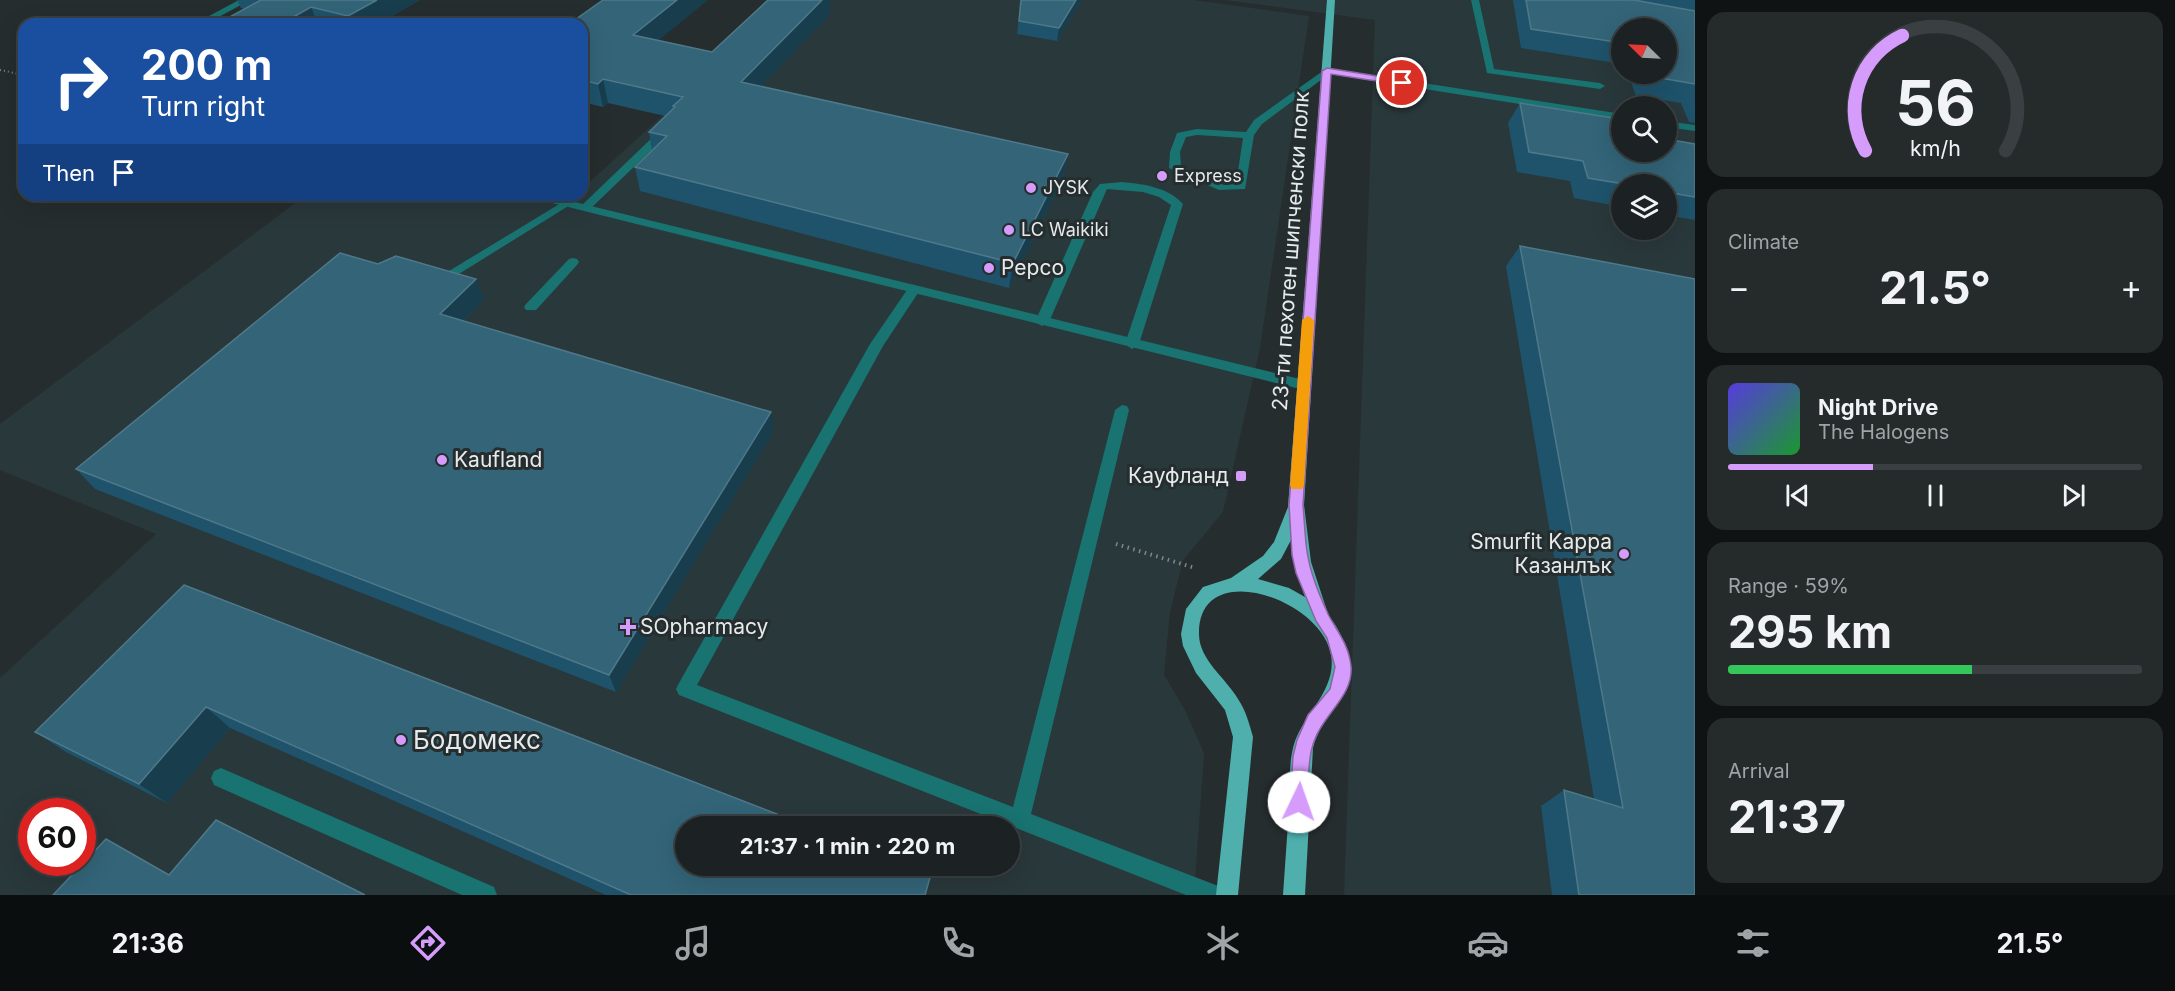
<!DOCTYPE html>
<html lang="en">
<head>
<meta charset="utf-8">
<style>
  :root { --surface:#1c2223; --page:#252a2b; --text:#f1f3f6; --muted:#a0a4a6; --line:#3a3f41; --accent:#d59cfb }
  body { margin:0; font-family:Inter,sans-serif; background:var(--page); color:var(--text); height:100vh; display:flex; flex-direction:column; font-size:22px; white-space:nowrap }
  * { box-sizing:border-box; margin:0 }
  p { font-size:20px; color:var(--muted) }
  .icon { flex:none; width:33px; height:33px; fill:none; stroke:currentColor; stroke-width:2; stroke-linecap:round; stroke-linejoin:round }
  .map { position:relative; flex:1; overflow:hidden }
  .details { display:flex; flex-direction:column; gap:12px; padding:12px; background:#0f1313; width:480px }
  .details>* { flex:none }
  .hud { position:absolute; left:18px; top:18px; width:570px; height:183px; border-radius:18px; box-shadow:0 6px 24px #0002,0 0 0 2px var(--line); background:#1a4fa0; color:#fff; overflow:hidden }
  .needle { width:39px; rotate:294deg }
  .buttons { position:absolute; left:1611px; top:18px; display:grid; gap:12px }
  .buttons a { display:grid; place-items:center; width:66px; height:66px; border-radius:50%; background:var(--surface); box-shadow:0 6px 24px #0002,0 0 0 2px var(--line); font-size:30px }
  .speed { position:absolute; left:18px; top:798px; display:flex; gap:12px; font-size:30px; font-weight:700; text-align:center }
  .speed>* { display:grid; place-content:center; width:78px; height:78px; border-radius:50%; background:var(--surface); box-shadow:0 6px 24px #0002,0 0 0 2px var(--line); line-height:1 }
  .speed .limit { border:9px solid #d22; background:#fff; color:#111 }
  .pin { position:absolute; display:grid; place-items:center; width:51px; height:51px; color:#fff; margin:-26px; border:3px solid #fff; border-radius:50%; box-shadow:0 2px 6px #0007 }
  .me { position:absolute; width:66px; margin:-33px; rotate:3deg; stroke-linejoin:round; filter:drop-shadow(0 0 4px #0008) }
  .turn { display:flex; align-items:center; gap:21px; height:126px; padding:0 24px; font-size:27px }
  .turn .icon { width:78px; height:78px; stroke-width:2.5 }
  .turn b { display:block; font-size:42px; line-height:51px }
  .then { display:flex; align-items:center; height:57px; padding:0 24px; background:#0003; gap:12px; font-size:22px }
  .big { font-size:45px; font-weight:700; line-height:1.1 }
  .details .tile { flex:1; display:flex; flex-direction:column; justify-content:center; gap:9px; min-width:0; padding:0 21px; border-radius:18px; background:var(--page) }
  .details .dial { align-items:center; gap:0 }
  .dial svg { height:156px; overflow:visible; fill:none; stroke:var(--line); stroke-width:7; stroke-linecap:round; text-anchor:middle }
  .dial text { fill:var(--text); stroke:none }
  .song { display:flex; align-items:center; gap:18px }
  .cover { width:72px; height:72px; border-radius:9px; background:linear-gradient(135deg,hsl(250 70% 55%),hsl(130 70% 35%)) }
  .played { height:6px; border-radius:3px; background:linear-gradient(90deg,var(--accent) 35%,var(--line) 35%) }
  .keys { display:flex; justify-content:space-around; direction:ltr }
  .heat { display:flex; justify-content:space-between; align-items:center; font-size:33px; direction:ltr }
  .charge { height:9px; border-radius:4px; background:linear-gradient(90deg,#34c759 59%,var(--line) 0) }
  .trip { position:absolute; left:675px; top:816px; width:345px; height:60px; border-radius:30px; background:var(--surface); box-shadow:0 6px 24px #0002,0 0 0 2px var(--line); font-weight:700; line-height:60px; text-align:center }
  .dock { display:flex; height:96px; justify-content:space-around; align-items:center; background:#0b0e0e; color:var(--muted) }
  .dock .icon { width:42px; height:42px }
  .dock .current { color:var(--accent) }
  .dock b { font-size:27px; color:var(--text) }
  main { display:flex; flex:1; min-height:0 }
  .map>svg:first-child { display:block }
  .built { fill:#29383b; fill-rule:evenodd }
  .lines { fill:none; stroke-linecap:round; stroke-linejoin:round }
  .path-far1 { stroke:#818789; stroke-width:2; stroke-dasharray:1 3; stroke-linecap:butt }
  .path { stroke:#818789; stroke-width:4; stroke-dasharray:1.5 4.5; stroke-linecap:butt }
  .lane { fill:#187371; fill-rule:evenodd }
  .street { fill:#187371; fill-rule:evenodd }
  .primary { fill:#4eafad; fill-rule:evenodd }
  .wall { fill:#1e536b }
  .shaded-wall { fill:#183d4d }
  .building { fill:#336478; stroke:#4f798a; stroke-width:1.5 }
  .route { fill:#d59cfb; stroke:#8a65a3; stroke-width:1.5 }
  .slow { fill:#f59e0b }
  .poi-dot { fill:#d59cfb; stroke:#262d2f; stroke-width:2 }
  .labels { text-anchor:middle; stroke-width:6; stroke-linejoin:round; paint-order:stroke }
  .far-poi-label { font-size:18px; fill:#e5eaeb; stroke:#262d2f; text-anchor:start }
  .street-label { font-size:21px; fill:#e5eaeb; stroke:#262d2f }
  .poi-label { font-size:21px; fill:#e5eaeb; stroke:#262d2f; text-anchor:start }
  .near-poi-label { font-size:26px; fill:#e5eaeb; stroke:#262d2f; text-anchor:start }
</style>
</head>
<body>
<main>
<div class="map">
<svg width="1695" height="895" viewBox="0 0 1695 895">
  <rect width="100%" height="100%" fill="#262d2f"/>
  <g class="built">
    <path d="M789 0H1194L1309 16 1260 348 1223 512 1183 560 1170 612 1164 675 1185 710 1204 753 1194 895H0V678L156 534 0 470V424L306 195H582V189ZM32 812H82V862H32ZM686 826H1010V866H686Z"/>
    <path d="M1225 0H1695V895H1344L1375 20ZM1622 28H1666V74H1622ZM1622 106H1666V152H1622ZM1622 184H1666V230H1622Z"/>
  </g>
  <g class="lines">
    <polyline class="path-far1" points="0,70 24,75"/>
    <polyline class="path" points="1116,544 1195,568"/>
    <g class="lane">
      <polygon points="239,0 250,0 206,24 194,24"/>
      <polygon points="1471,0 1479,0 1494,69 1600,83 1605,86 1600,89 1487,73"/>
      <path d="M1327 68 1622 114V120L1329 74 1262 124 1254 135 1245 189 1219 190 1169 168 1170 152 1177 133 1197 129 1246 132 1254 120ZM1197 135 1243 138 1236 184 1224 185 1181 166 1180 152 1186 137Z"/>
      <polygon points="1666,121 1695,125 1695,131 1666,127"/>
      <polygon points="661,132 666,135 665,137 589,210 581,210 581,206 657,133"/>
      <path d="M1122 182C1143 184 1168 187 1183 204L1139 344 1132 349 1125 344 1171 205 1159 197 1143 192 1107 189 1049 322 1042 326 1035 322 1093 192 1100 184Z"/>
      <polygon points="566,200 570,201 570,205 454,277 446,277 444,274"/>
      <polygon points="573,258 577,259 579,262 577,265 536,310 526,310 524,307 526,304 569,259"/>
      <polygon points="914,286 920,290 883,346 697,685 1013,807 1115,410 1122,405 1127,406 1129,410 1031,814 1221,887 1224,895 1186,895 679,695 676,689 679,683 870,344 909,287"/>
      <polygon points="221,768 494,887 497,895 462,895 214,785 211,778 214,771"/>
    </g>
    <polygon class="street" points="526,195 546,195 1304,380 1311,385 1304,390 528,197"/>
    <path class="primary" d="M1327 0H1335L1304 505 1311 562 1329 617C1336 624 1339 632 1344 641 1366 687 1323 708 1313 748L1305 895H1283C1285 866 1287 837 1289 809 1290 787 1288 762 1295 741 1306 712 1337 688 1331 655 1322 599 1198 556 1199 634 1199 660 1226 678 1238 699 1246 711 1249 723 1253 737L1238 895H1216L1233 737 1225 710 1196 673 1183 646 1181 634 1186 609 1203 587 1231 578 1263 556 1274 542 1288 507ZM1291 540 1297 574 1305 597 1289 588 1258 579 1281 559Z"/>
  </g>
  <g class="wall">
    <polygon points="237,0 420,0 378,24 217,24 244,9 241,8"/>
    <polygon points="768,0 830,0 830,14 761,86 1068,154 1063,178 1009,288 640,191 635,167 652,151 649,132 665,116 608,103 603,107 582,102 582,24 712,52"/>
    <polygon points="1021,0 1082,0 1057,41 1017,34"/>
    <polygon points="1513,0 1695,0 1695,123 1689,122 1681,103 1636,96 1628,74 1666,74 1622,28 1622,64 1521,48"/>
    <polygon points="1520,103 1617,131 1695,144 1695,220 1666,215 1666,184 1622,184 1622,207 1574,198 1570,181 1517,172 1508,123"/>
    <polygon points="1520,246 1695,895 1552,895 1541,806 1564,790 1594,799 1506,266"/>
    <polygon points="484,299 463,321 773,432 616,692 95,489 76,469"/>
    <polygon points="184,585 931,874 926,895 606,895 230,728 167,803 66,752 35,732"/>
  </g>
  <g class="shaded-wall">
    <polygon points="377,0 420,0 378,24 351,24 348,16"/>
    <polygon points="677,0 708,0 637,58 633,35"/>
    <polygon points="822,0 830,0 830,14 743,105 741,82"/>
    <polygon points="1076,0 1082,0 1057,41 1059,28"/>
    <polygon points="311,7 318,24 281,24"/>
    <polygon points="603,79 608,103 603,107 598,84"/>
    <polygon points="1068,154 1063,178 1009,288 1013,263"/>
    <polygon points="476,279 484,299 449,335 440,314"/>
    <polygon points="771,412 773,432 616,692 609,675"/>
    <polygon points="206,707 230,728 167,803 139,784"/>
  </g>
  <g class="building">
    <polygon points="261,0 377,0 348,16 311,7 281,24 217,24"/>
    <polygon points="603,0 677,0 633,35 712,52 768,0 822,0 741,82 1068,154 1013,263 635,167 667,136 649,132 675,107 673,106 683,97 603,79 598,84 582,80 582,24 569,24"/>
    <polygon points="1021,0 1076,0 1059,28 1019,21"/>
    <polygon points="1526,0 1634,0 1695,11 1695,84 1649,76 1648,74 1666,74 1666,28 1622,28 1622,43 1531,29"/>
    <polygon points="1520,103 1613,118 1617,131 1622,132 1622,152 1666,152 1666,139 1695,144 1695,197 1666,192 1666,184 1624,184 1588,178 1583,161 1529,152"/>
    <polygon points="1520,246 1695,279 1695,895 1579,895 1564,790 1623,808"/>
    <polygon points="340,253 378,264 396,256 476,279 440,314 771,412 609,675 76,469"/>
    <polygon points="184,585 808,826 686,826 686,866 909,866 931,874 925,895 631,895 206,707 139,784 35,732"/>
    <polygon points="216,820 365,895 53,895 106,839 169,875"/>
  </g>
  <path class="route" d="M1327 68 1402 80 1406 83 1402 85 1331 74 1303 505C1305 527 1305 552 1312 573 1316 587 1323 603 1329 616 1338 632 1349 646 1351 666 1354 695 1324 714 1315 739 1307 758 1309 782 1308 802L1306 809 1299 812 1293 809 1290 802 1293 756 1297 740 1308 715 1330 689 1335 667 1327 638 1316 621 1296 573 1292 555 1289 505 1322 71Z"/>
  <polygon class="slow" points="1308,316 1314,320 1304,485 1302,489 1292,489 1290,485 1302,320"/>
  <g class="poi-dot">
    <circle cx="1162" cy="176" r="6"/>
    <circle cx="1031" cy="188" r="6"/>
    <circle cx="1009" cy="230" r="6"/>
    <circle cx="989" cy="268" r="6"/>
    <circle cx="442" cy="460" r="6"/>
    <rect x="1235" y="470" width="12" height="12" rx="3"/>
    <circle cx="1624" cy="554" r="6"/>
    <path d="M625 618h6v6h6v6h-6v6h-6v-6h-6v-6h6z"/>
    <circle cx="401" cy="740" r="6"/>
  </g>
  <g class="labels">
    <g class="far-poi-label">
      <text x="1174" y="182">Express</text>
      <text x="1043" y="194">JYSK</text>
      <text x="1021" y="236">LC Waikiki</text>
    </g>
    <g class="street-label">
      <text transform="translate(1291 251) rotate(-86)" y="7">23-ти пехотен шипченски полк</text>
    </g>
    <g class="poi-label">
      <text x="1001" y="275">Pepco</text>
      <text x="454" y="467">Kaufland</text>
      <text x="1229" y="483" text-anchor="end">Кауфланд</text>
      <text x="1612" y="549" text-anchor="end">Smurfit Kappa<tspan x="1612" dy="24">Казанлък</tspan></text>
      <text x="640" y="634">SOpharmacy</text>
    </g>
    <g class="near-poi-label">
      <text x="413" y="749">Бодомекс</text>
    </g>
  </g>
</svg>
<div class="buttons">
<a><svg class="needle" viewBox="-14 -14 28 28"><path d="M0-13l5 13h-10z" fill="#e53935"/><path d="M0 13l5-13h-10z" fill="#a0a4a6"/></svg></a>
<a><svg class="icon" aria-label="search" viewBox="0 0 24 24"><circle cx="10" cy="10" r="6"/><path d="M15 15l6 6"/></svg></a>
<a><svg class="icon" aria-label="layers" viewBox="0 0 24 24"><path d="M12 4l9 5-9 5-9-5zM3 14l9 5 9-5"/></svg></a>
</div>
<div class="speed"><div class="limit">60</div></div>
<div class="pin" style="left:1402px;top:83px;background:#d93025"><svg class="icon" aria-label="arrive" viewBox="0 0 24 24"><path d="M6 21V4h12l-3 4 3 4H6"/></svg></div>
<svg class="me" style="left:1299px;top:802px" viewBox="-20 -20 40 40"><circle r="19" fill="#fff"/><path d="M0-13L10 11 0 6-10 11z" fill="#d59cfb"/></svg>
<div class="trip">21:37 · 1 min · 220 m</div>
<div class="hud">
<div class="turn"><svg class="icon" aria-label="right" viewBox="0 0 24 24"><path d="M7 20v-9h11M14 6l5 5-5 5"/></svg><div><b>200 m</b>Turn right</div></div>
<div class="then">Then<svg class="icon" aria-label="arrive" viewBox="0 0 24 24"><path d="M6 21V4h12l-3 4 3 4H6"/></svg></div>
</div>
</div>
<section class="details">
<div class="tile dial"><svg viewBox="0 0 100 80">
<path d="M14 69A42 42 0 1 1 86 69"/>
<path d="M14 69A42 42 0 0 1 33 10" stroke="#d59cfb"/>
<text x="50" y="56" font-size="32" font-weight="700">56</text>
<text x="50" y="72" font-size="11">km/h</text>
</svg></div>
<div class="tile"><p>Climate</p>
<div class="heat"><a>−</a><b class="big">21.5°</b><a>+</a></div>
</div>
<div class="tile">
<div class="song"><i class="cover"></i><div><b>Night Drive</b><p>The Halogens</p></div></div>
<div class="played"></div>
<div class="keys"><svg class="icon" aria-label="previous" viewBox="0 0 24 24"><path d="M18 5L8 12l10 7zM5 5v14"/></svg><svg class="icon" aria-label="pause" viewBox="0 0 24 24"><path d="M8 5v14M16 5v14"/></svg><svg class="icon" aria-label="next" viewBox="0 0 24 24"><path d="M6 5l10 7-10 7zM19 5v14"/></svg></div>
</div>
<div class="tile"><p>Range · 59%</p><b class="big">295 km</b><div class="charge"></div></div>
<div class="tile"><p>Arrival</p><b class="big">21:37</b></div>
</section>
</main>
<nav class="dock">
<b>21:36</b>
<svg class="icon current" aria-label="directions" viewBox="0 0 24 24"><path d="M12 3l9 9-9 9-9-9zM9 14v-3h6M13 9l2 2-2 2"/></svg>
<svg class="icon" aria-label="music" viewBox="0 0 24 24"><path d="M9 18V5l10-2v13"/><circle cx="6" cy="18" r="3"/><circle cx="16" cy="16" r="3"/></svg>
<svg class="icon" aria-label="phone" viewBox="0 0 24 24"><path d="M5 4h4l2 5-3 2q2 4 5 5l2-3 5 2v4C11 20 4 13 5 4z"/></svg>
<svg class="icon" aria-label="climate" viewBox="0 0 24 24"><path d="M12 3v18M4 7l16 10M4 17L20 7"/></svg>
<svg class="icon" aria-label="car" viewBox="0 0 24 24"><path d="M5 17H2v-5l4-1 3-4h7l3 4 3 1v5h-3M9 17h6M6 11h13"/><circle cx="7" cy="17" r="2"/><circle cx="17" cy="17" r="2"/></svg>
<svg class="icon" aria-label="filters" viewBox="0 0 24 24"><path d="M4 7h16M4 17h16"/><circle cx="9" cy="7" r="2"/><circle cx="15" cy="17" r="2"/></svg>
<b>21.5°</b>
</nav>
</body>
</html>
